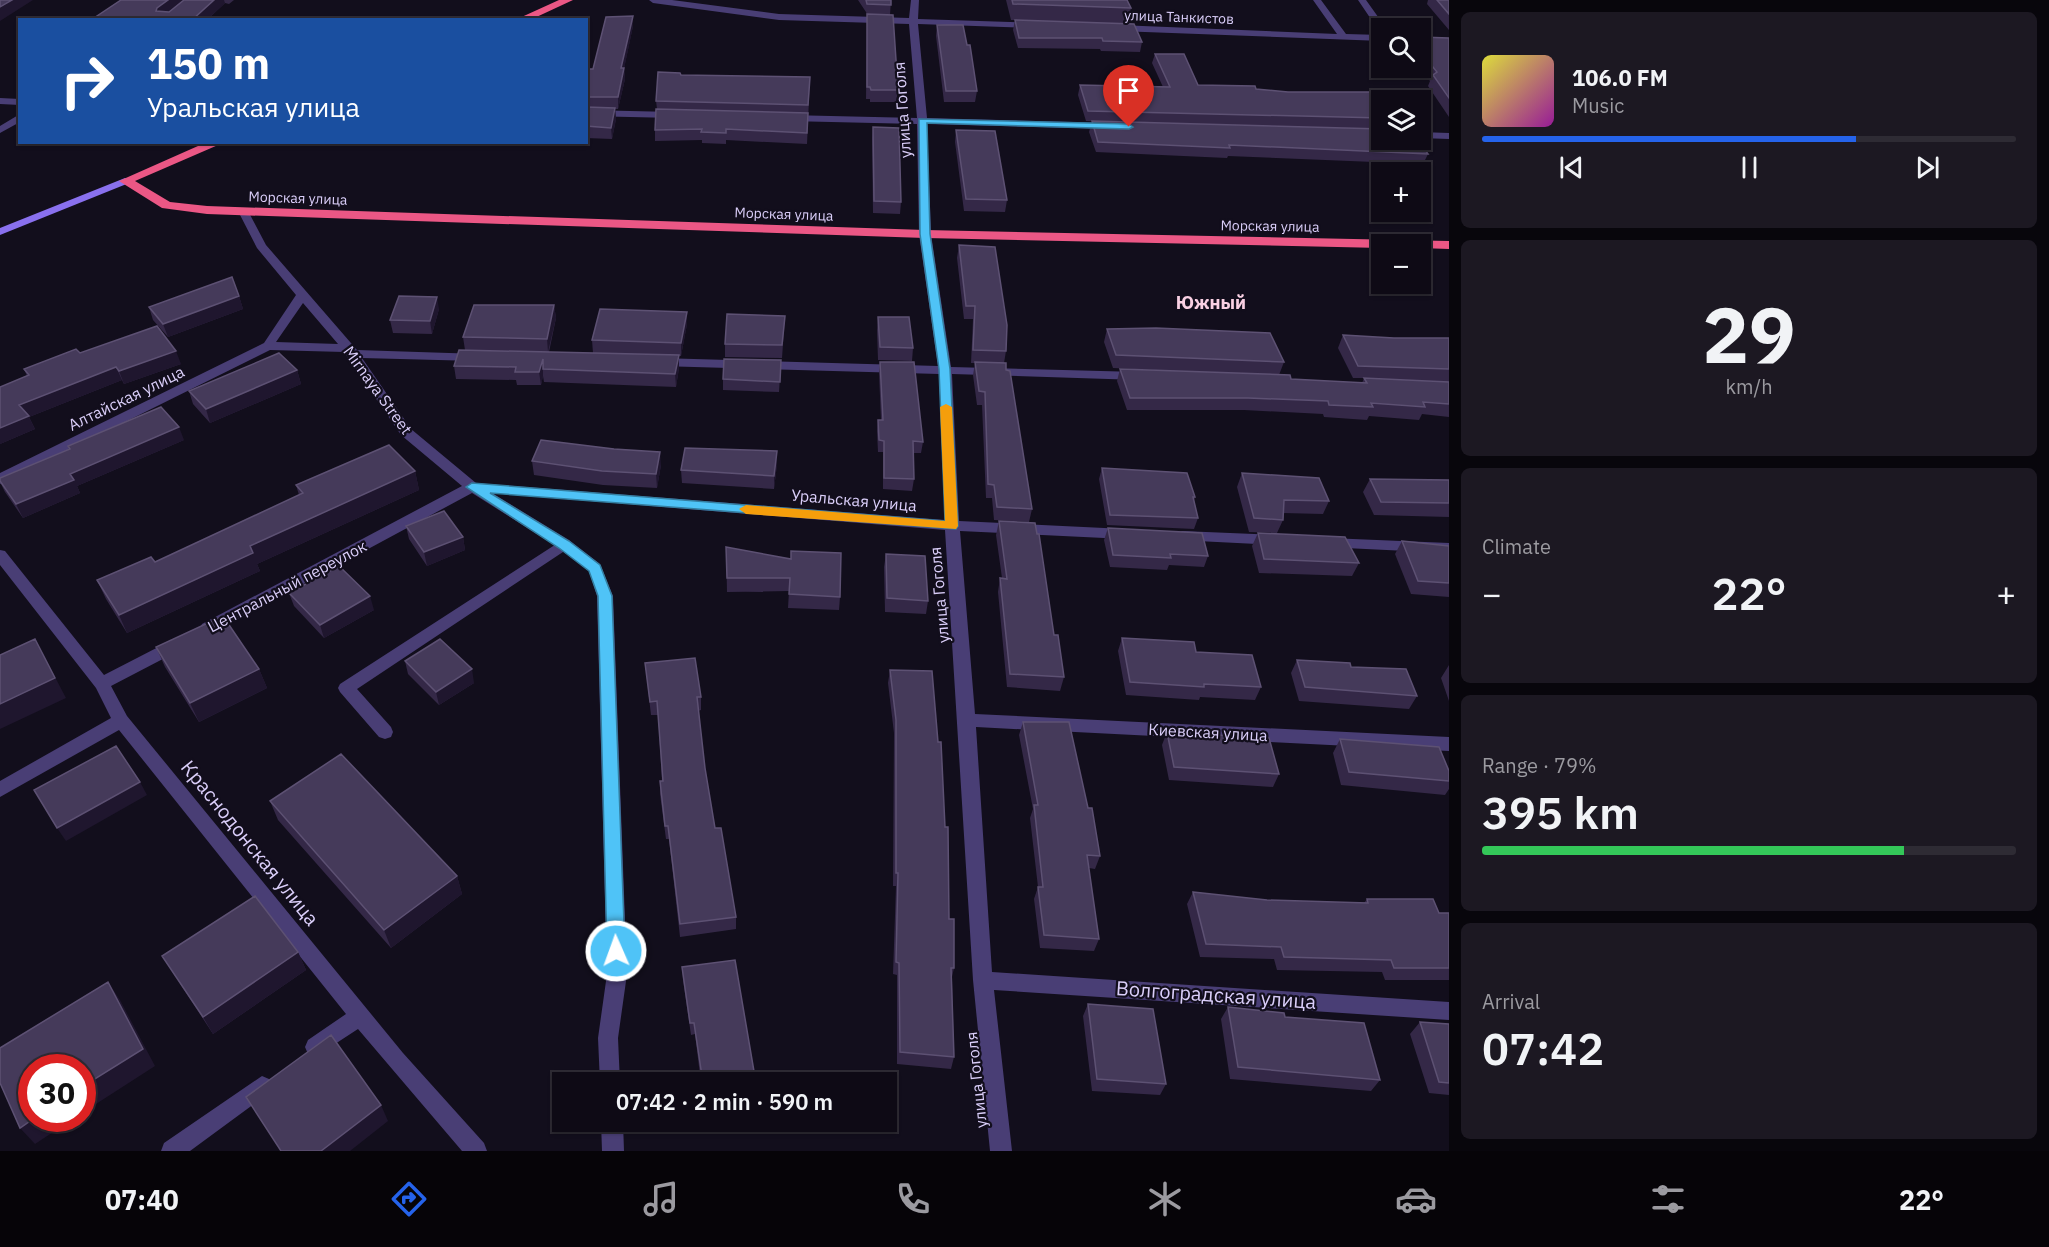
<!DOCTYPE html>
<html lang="en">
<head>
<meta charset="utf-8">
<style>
  body { margin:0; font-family:"IBM Plex Sans",sans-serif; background:#1c1822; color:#f1f3f6; height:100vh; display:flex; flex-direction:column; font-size:22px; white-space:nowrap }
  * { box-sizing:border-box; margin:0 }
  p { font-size:20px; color:#9b9aa0 }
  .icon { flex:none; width:33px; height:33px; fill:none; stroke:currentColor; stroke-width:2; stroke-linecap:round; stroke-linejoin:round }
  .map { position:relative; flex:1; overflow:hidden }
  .sheet { display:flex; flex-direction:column; gap:12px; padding:12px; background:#08060c; width:600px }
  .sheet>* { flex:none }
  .guide { position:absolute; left:18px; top:18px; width:570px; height:126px; border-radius:0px; box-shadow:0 2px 4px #0004,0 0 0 2px #2e2b34; background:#1a4fa0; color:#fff; overflow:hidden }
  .tools { position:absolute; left:1371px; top:18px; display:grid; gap:12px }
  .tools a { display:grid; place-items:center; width:60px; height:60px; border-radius:0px; background:#0e0a15; box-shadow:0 2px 4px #0004,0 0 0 2px #2e2b34; font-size:30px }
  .speed { position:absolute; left:18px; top:1054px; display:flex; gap:12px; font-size:30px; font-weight:700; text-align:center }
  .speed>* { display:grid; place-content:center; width:78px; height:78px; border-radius:50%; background:#0e0a15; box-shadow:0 2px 4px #0004,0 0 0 2px #2e2b34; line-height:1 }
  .speed .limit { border:9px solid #d22; background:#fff; color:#111 }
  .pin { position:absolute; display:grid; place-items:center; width:51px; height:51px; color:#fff; margin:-62px -26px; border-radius:50% 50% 50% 0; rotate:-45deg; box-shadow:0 0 6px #0007 }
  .pin .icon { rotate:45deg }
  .me { position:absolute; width:66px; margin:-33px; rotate:358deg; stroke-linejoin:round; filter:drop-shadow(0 0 4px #0008) }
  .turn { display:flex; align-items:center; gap:21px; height:126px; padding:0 30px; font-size:27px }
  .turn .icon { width:78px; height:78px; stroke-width:2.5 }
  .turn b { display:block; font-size:42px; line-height:51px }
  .big { font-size:45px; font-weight:600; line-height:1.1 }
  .sheet .widget { flex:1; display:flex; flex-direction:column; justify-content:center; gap:9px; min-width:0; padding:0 21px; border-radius:9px; background:#1c1822 }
  .sheet .dial { align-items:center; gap:0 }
  .dial b { font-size:78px; line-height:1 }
  .song { display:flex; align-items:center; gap:18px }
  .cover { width:72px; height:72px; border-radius:9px; background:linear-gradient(135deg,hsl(60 70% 55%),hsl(300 70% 35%)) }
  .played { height:6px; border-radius:3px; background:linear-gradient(90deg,#2563eb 70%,#2e2b34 70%) }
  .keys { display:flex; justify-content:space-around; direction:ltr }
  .heat { display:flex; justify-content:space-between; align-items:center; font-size:33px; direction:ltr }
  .charge { height:9px; border-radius:4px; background:linear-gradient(90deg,#34c759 79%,#2e2b34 0) }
  .trip { position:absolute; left:552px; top:1072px; width:345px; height:60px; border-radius:0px; background:#0e0a15; box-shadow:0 2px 4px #0004,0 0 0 2px #2e2b34; font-weight:600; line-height:60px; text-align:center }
  .dock { display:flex; height:96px; justify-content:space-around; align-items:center; background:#060408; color:#9b9aa0 }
  .dock .icon { width:42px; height:42px }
  .dock .current { color:#2563eb }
  .dock b { font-size:27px; color:#f1f3f6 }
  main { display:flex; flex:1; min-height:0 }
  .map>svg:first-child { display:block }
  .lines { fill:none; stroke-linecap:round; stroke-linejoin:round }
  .lane { fill:#493e75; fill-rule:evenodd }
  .street { fill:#493e75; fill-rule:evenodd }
  .secondary { fill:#8970ee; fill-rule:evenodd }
  .highway { fill:#eb5785; fill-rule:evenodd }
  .wall { fill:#342847 }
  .shaded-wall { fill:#1f162e }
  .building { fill:#453a5a; stroke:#5d5173; stroke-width:1.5 }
  .route { fill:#4fc3f7; stroke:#337fa1; stroke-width:1.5 }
  .slow { fill:#f59e0b }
  .labels { text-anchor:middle; stroke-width:4.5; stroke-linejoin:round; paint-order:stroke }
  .far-street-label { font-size:14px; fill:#dacef9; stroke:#120e1c }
  .street-label { font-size:16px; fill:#dacef9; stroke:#120e1c }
  .far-district-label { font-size:18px; font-weight:bold; fill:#f9d0e3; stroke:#120e1c }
  .near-street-label { font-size:20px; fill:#dacef9; stroke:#120e1c }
</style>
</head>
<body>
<main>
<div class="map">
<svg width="1449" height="1151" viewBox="0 0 1449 1151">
  <rect width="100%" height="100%" fill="#120e1c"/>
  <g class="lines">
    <path class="lane" d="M1358,0h8l20,28 -7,3z
      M20,114v8l-20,11v-7z
      M564,539l5,1 2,4 -2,4 -212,141 34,38 2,5 -2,5 -6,2 -6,-2 -39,-45 -2,-4 2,-4z"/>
    <path class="street" d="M649,0h23l107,14 130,4 2,-18h8l-1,19 119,4v4l-3,1 -116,-4 9,94 185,5 5,3 -5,3 -185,-5 4,110 20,133 188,5 6,4 -6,4 -187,-6 7,147 166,8 7,5 -7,5 -165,-8 15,183 474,23v14l-473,-24 16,245 457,30v18l-455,-30 18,161h-22l-17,-171 -28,-450 -453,-37 77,47 31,24 13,32 14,378 -9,64 2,45h-20l-2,-45 9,-64 -10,-378 -8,-25 -30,-23 -87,-55 -258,139h-12l-2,-4 2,-4 260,-138 -61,-51 -57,-83 -74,-2 -270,134v-11l264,-130 32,-48 -39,-47 -19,-37 5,-3 5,3 18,34 91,105 123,4 2,3 -6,4 -114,-3 49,71 65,54 469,37 -6,-146 -280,-8 -6,-4 6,-4 279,8 -19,-132 -2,-110 -129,-3 -5,-3 5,-3 129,3 -8,-94 -130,-4 -126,-17zM303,303l35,41 -62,-2z
      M1313,0h8l25,34 36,1v6l-264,-10 -4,-3 4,-3 219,9z
      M0,98l20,1v6l-20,-1z
      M586,110l88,2 5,3 -5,3 -88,-2z
      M1420,132l29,1v6l-29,-1z
      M1182,531l93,4 7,5 -7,5 -98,-5 -2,-4z
      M1329,538l120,5v10l-125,-6 -2,-4 2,-4z
      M0,550l5,1 99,124 66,-34h12l2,4 -2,4 -71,37 16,30 276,337 81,90 3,8h-25l-104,-122 -43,28 -7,-3 -3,-7 3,-7 38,-26 -227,-284 -119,67v-16l111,-63 -15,-30 -96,-123z
      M262,1076l7,3 3,7 -3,7 -79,58h-29l3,-8z
      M601,1122h22l1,29h-22z"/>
    <path class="secondary" d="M125,178l4,1v4l-129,52v-7z"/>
    <path class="highway" d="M559,0h14l-43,20h-15z
      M207,142h18l-90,39 35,21 37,4 718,24 524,11v8l-29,-1v-4h-38v4l-457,-10 -718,-24 -45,-6 -43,-27z"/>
  </g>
  <path class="wall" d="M121,0h113l-5,4 -4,-1 -18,17h-116z
    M858,0h33l-1,15 8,75 -2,12h-26v-3h-4l1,-84 -1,-3z
    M1006,0h121l4,8 -4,16 15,18 -2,10 -39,-1 -1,-2 -82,-1 -5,-18 2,-10h-4z
    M1428,0h21v30l-22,-26z
    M633,16v10l-9,42 1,11 -7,30h-3l1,10 -4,20 -26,-1v-69h7z
    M937,25l40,66 -2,11h-31l-8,-66z
    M1420,37l29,1v79l-21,-31 2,-5 -10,-13z
    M1155,54l43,31 58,4 126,11v29l-296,-8 -8,-26 2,-10 83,2 -11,-24z
    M810,77l-3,67 -81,-4v4l-24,-1v-3l-47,1v-11l2,-21 -1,-8z
    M1092,121l336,33 -5,10 -195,-8 -1,2 -131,-6 -7,-20z
    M873,127l28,75 -1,12 -27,-1 -1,-74z
    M956,130l51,70 -2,12 -41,-1 -9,-69z
    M959,245l47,106 -2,12 28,146 -3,13 -35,-2 -2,-22h-6l-4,-93h-5l-4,-30 2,-12h-4l2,-44h-9l-7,-61z
    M239,296l4,13 -75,28 -15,-17 -4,-13z
    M554,305l2,13 -7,34 44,1 -1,-13 95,-16 -6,32h-2v12l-3,19 -132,-5 -1,-6 -2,9h-24l-1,-5 -60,-1 -2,-13 11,-16 -2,-13z
    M439,309l-7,25 -39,-1 -3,-13z
    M785,316l-3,42 -57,-1v-13z
    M878,317l35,31 -1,13 -34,-1 -1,-30z
    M1107,329l177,33 -5,13 12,4 71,4 2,-5h-11l-15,-30 5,-13 51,3h55v79l-27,-3 -3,6 -50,-4 -2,4 -43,-3 -1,-3 -79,-4h-117l-10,-29 3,-12 55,2 -62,-3 -9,-26z
    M80,353l101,11 -57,20 -2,-4 -93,37 6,12 -35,15 27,-68 -3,-7z
    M781,360l-2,32 -56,-2v-11z
    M880,362l43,80 -2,11h-8l1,26 -2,12 -29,-2v-37h-5l-1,-21 1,-11h3l-2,-47z
    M297,370l4,14 -91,39 -17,-19 -4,-13z
    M184,440l-107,46 3,7 -57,25 -18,-26 -5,-10 69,-33 -1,-3z
    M532,461l129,4 -4,23 -54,-3 -69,-10z
    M777,464l-3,25 -92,-6 -1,-13z
    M1102,468l93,29 -1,3 4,18 -4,11 -87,-4 -8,-46z
    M415,471l4,19 -162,74 3,7 -133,62 -21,-34 -9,-19 58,-18 144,-67 -3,-10z
    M1242,473l87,28 -6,13 -40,-1v7l-6,13 -28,-1 -12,-45z
    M1370,479l79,1v37l-75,-2 -11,-23z
    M999,521l55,114 10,42 -4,14 -53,-4 -9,-95 2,-14h2l-6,-43z
    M406,526l57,11 2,13 -38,16 -18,-27z
    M1108,528l100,28 -4,11 -35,-2 -2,5 -57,-3 -6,-27z
    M1258,533l101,30 -7,13 -93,-3 -7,-27z
    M1402,541l47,5v51l-38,-3 -16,-40z
    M726,547l114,50 -1,13 -51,-2 1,-17 -62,1z
    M886,554l42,47 -2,13 -41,-2 -1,-45z
    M289,593l85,17 -50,28 -30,-32z
    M1122,638l74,14 65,35 -6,13 -55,-3 -1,3 -73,-5 -8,-44z
    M156,647l103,22 8,19 -68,34 -34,-55z
    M1297,660l120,36 -8,13 -110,-8 -8,-28z
    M405,661l69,22 -35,22 -31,-31z
    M645,663l56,34v13l-3,1 7,57 10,60 21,89v12l-56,8 -11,-98h-3l-6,-45v-13h2l-4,-66h-7z
    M1449,665v36l-8,-23z
    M890,670l59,249 5,49 -2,9 2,80 -3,12 -54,-5v-89l-4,-1 3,-88h-3l1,-153 -6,-50z
    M1023,722l65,86 12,48 -5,13 -6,-1 10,71 -5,12 -54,-3 -6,-49 4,-12 -8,-69 3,-9 -14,-74z
    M1167,732l112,42 -6,13 -104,-7 -7,-35z
    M1340,739l109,32v18l-4,6 -104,-10 -8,-32z
    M270,801l187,75 5,18 -71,54 -113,-128z
    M1193,892l74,8 97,3 3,-4 72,14h10v67h-64l-3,-8 -105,-2 -3,-11 -74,-2 -13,-53z
    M298,952l8,18 -93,64 -51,-78z
    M682,967l74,116h-55l-6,-49 -4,1 -8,-55z
    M1088,1004l78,80 -6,11 -68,-4 -9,-75z
    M1228,1007l57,10 95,63 -9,11 -141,-12 -9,-60z
    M1420,1022l29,2v71l-20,-2 -19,-59z"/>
  <path class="shaded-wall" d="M12,0h21l-33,21v-14z
    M168,0h17l-25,18 -4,-7 1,-3z
    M214,0h10l1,3 -18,17h-15z
    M633,16v10l-11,53 -1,-11z
    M624,68l1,11 -7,30v-12z
    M615,108l1,11 -4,20 -1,-11z
    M239,296l4,13 -75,28 -5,-13z
    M437,297l2,12 -7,25 -2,-13z
    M554,305l2,13 -8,34 -1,-13z
    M687,312v12l-6,32v-13z
    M176,351l5,13 -57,20 -5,-13z
    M679,355v13l-3,19 -1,-13z
    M543,359v17l-2,9 -2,-13z
    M116,367l6,13 -93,37 6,12 -35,15v-16l19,-23z
    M297,370l4,14 -91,39 -4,-14z
    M179,427l5,13 -107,46 3,7 -57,25 -7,-14 54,-30z
    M777,451v13l-3,25v-13z
    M660,452l1,13 -4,23 -1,-14z
    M415,471l4,19 -162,74 3,7 -133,62 -8,-18 131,-69z
    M463,537l2,13 -38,16 -3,-14z
    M370,596l4,14 -50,28 -4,-13z
    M35,639l31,59 -66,31v-25z
    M259,669l8,19 -68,34 -9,-19z
    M472,669l2,14 -35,22 -3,-13z
    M140,782l7,13 -81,46 -9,-13z
    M457,876l5,18 -71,54 -7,-18z
    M298,952l8,18 -93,64 -10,-17z
    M108,982l12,18 35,66 -73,47v-26z
    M381,1105l7,16 -38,30h-29z
    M33,1119h40l-38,25 -15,-16z"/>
  <path class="building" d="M0,0h12l-12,7z
    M121,0h47l-11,8 -1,3 13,1 15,-12h30l-22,20h-101z
    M866,0h25v5l-24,-1z
    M1012,0h115l4,8 -118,-4z
    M1437,0h12v14z
    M867,14l26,1 5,75h-27l-1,-3h-3z
    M633,16l-12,52h3l-6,29h-32v-28h7l13,-52z
    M1015,20l119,4 8,18 -39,-1 -1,-3h-83z
    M937,25h26l4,20h3l7,46h-31z
    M1420,37l29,1v60l-16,-23 4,-3 -17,-21z
    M1155,54h29l14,31 57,1 1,3 32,3h99l5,8h-10v18l-294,-7 -8,-26 90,2z
    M658,72l22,1 1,2 129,2 -2,28 -152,-4z
    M586,107l29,1 -4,20 -25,-2z
    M656,109l152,4 -1,20 -81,-4v4l-25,-1 1,-3 -47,1z
    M1092,121l290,8v11h36l10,14 -199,-9 1,3 -132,-6z
    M873,127l26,1 2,74 -27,-1z
    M956,130l39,1 12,69 -41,-1z
    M959,245l36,2 12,78 -1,26 -33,-1 2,-44h-9z
    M232,277l7,19 -76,28 -14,-17z
    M399,296l38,1 -7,24 -40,-1z
    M474,305h80l-7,34 -84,-2z
    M600,309l87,3 -6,31 -89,-3z
    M727,314l58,2 -3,29 -57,-1z
    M878,317h31l4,31 -33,-1z
    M157,326l19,25 -57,20 -3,-4 -97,38 10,11 -29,12v-41l29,-12 -5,-6 52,-20 4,4z
    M1156,328l114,5 14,29 -168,-7 -9,-26z
    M1343,335l51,3h55v31l-91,-3z
    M459,350l220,5 -4,19 -132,-5v-10l-4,13h-24l1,-5 -62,-1z
    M279,353l18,17 -91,39 -17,-18z
    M724,359l57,1 -1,22 -57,-3z
    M880,362h34l9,80 -10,-1 1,38 -30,-1v-37l-5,-1 -1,-20h5z
    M975,362l31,1v7l4,1 22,138 -35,-2 -3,-22 -6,-1 -3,-92 -6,-1z
    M1120,369l170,6 1,4 76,4 -3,-5 85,4v22l-26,-2 2,5 -54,-4 2,4 -44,-2 -1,-4 -80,-3h-118z
    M161,407l18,20 -109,47 4,6 -58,24 -16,-23v-3l70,-29 -2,-3z
    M541,440l73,9 46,3 -4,22 -54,-3 -70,-10z
    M389,445l26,26 -165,75 3,7 -134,62 -22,-35 54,-23 4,5 148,-69 -7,-8z
    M685,448l92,3 -3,25 -93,-6z
    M1102,468l85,5 8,24h-2l5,21 -88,-3z
    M1242,473l77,5 10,23 -45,-1 -1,20 -29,-2z
    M1370,479l79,1v23l-68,-1z
    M444,511l19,26 -39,15 -18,-26z
    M999,521l36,2 2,11h2l15,101h4l6,42 -54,-3 -10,-96 7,1z
    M1108,528l94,5 6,23 -38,-2 1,4 -58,-3z
    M1258,533l87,4 14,26 -95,-4z
    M1402,541l47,5v37l-31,-2z
    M726,547l65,12v-8l50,2 -1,44 -51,-3 1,-16h-63z
    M886,554l39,2 3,45 -41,-3z
    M339,566l31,30 -50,29 -31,-32z
    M223,616l36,53 -69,34 -34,-56z
    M1122,638l72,4 2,10 56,3 9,32 -57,-3v3l-74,-5z
    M35,639l20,39 -55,26v-49z
    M440,639l32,30 -36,23 -31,-31z
    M695,658l6,39h-4l8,71 10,60h6l15,89 -56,7 -12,-98h-3l-5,-45h3l-6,-80 -7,1 -5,-39z
    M1297,660l53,3 1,4 55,2 11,27 -112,-9z
    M890,670l42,1 6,71h3l4,85h3l1,92h5v49h-3l3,89 -54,-5 -1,-89 -3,-1 2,-89h-2v-153z
    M1023,722h46l19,86h4l8,48 -13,-1 12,84 -55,-4 -6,-48h5l-9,-82h4z
    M1167,732l102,6 10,36 -105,-7z
    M1340,739l99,8 10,24v10l-100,-9z
    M116,746l24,36 -83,46 -23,-38z
    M341,754l116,122 -73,54 -114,-129z
    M1193,892l74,8 101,3 -1,-4h66l6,14h10v55h-55l-3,-8 -107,-3 -3,-10 -75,-3z
    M255,896l43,56 -95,65 -41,-61z
    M735,960l21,123h-53l-9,-60h-4l-8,-56z
    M108,982l35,67 -61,38v-19h-50v51h1l-13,9 -20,-45v-35z
    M1088,1004l65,5 13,75 -69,-5z
    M1228,1007l56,6 1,4 79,6 16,57 -142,-13z
    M1420,1022l29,2v59l-10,-1z
    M331,1035l50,70 -60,46h-40l-35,-54z"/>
  <path class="route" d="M919,119l210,5 4,3 -4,2 -202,-6 3,111 20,135 8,157 -2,3 -466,-36 79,48 31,24 12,31 13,355 -3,5 -6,3 -6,-3 -3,-5 -9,-355 -9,-25 -30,-23 -93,-61 6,-4 473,38 -6,-152 -19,-135z"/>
  <path class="slow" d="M946,404l6,3 6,119 -2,3 -210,-15 -7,-5 7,-4 199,16 -5,-114z"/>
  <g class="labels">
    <g class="far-street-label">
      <text transform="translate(1179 17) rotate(2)" y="5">улица Танкистов</text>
      <text transform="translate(298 198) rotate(2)" y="5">Морская улица</text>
      <text transform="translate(784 214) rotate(2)" y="5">Морская улица</text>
      <text transform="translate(1270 226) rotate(1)" y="5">Морская улица</text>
    </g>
    <g class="street-label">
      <text transform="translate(902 110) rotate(-94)" y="6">улица Гоголя</text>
      <text transform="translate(378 390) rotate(54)" y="6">Mirnaya Street</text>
      <text transform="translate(126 398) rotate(-26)" y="6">Алтайская улица</text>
      <text transform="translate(854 500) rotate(5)" y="6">Уральская улица</text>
      <text transform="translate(287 586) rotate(-28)" y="6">Центральный переулок</text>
      <text transform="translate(939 595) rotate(-95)" y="6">улица Гоголя</text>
      <text transform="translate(1208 732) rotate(3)" y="6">Киевская улица</text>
      <text transform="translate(976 1080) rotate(-96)" y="6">улица Гоголя</text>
    </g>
    <g class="far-district-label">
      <text x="1211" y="309">Южный</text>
    </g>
    <g class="near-street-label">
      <text transform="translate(250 843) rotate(51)" y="7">Краснодонская улица</text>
      <text transform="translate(1216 995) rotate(4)" y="7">Волгоградская улица</text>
    </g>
  </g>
</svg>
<div class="tools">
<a><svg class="icon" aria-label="search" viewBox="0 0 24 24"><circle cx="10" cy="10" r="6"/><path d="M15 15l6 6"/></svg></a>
<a><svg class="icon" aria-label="layers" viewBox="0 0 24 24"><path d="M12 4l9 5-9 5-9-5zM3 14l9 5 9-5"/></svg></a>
<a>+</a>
<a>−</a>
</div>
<div class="speed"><div class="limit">30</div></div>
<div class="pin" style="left:1129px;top:127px;background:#d93025"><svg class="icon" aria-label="arrive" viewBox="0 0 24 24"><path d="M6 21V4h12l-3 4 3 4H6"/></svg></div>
<svg class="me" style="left:616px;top:951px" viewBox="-20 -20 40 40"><circle r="17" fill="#4fc3f7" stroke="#fff" stroke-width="3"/><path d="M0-11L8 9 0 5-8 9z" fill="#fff"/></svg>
<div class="trip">07:42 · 2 min · 590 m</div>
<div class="guide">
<div class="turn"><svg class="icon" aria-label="right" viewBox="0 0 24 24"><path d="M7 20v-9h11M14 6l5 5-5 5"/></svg><div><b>150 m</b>Уральская улица</div></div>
</div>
</div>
<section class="sheet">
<div class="widget">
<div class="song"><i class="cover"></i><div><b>106.0 FM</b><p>Music</p></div></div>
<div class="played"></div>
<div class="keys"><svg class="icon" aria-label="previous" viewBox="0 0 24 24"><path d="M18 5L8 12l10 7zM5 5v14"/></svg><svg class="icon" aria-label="pause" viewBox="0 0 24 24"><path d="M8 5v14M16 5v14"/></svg><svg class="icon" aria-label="next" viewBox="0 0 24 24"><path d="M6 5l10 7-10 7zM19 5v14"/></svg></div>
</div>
<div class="widget dial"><b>29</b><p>km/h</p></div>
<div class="widget"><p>Climate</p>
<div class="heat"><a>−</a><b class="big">22°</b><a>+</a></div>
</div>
<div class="widget"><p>Range · 79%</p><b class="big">395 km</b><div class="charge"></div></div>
<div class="widget"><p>Arrival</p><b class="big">07:42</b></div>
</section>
</main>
<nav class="dock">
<b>07:40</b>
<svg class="icon current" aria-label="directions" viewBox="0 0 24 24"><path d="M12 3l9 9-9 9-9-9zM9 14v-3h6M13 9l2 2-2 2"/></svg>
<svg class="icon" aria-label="music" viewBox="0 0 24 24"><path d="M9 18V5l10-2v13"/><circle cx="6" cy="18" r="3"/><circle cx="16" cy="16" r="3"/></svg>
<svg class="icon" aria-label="phone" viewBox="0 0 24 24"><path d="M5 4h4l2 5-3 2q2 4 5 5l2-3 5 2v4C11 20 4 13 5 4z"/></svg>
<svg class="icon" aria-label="climate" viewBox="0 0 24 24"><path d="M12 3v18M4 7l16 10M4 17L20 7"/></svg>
<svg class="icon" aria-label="car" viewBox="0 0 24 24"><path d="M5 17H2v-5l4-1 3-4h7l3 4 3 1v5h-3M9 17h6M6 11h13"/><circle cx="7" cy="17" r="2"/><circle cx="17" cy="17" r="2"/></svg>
<svg class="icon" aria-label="filters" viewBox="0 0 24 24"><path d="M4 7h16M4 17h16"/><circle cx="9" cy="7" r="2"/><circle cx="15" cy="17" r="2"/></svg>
<b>22°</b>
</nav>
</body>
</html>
